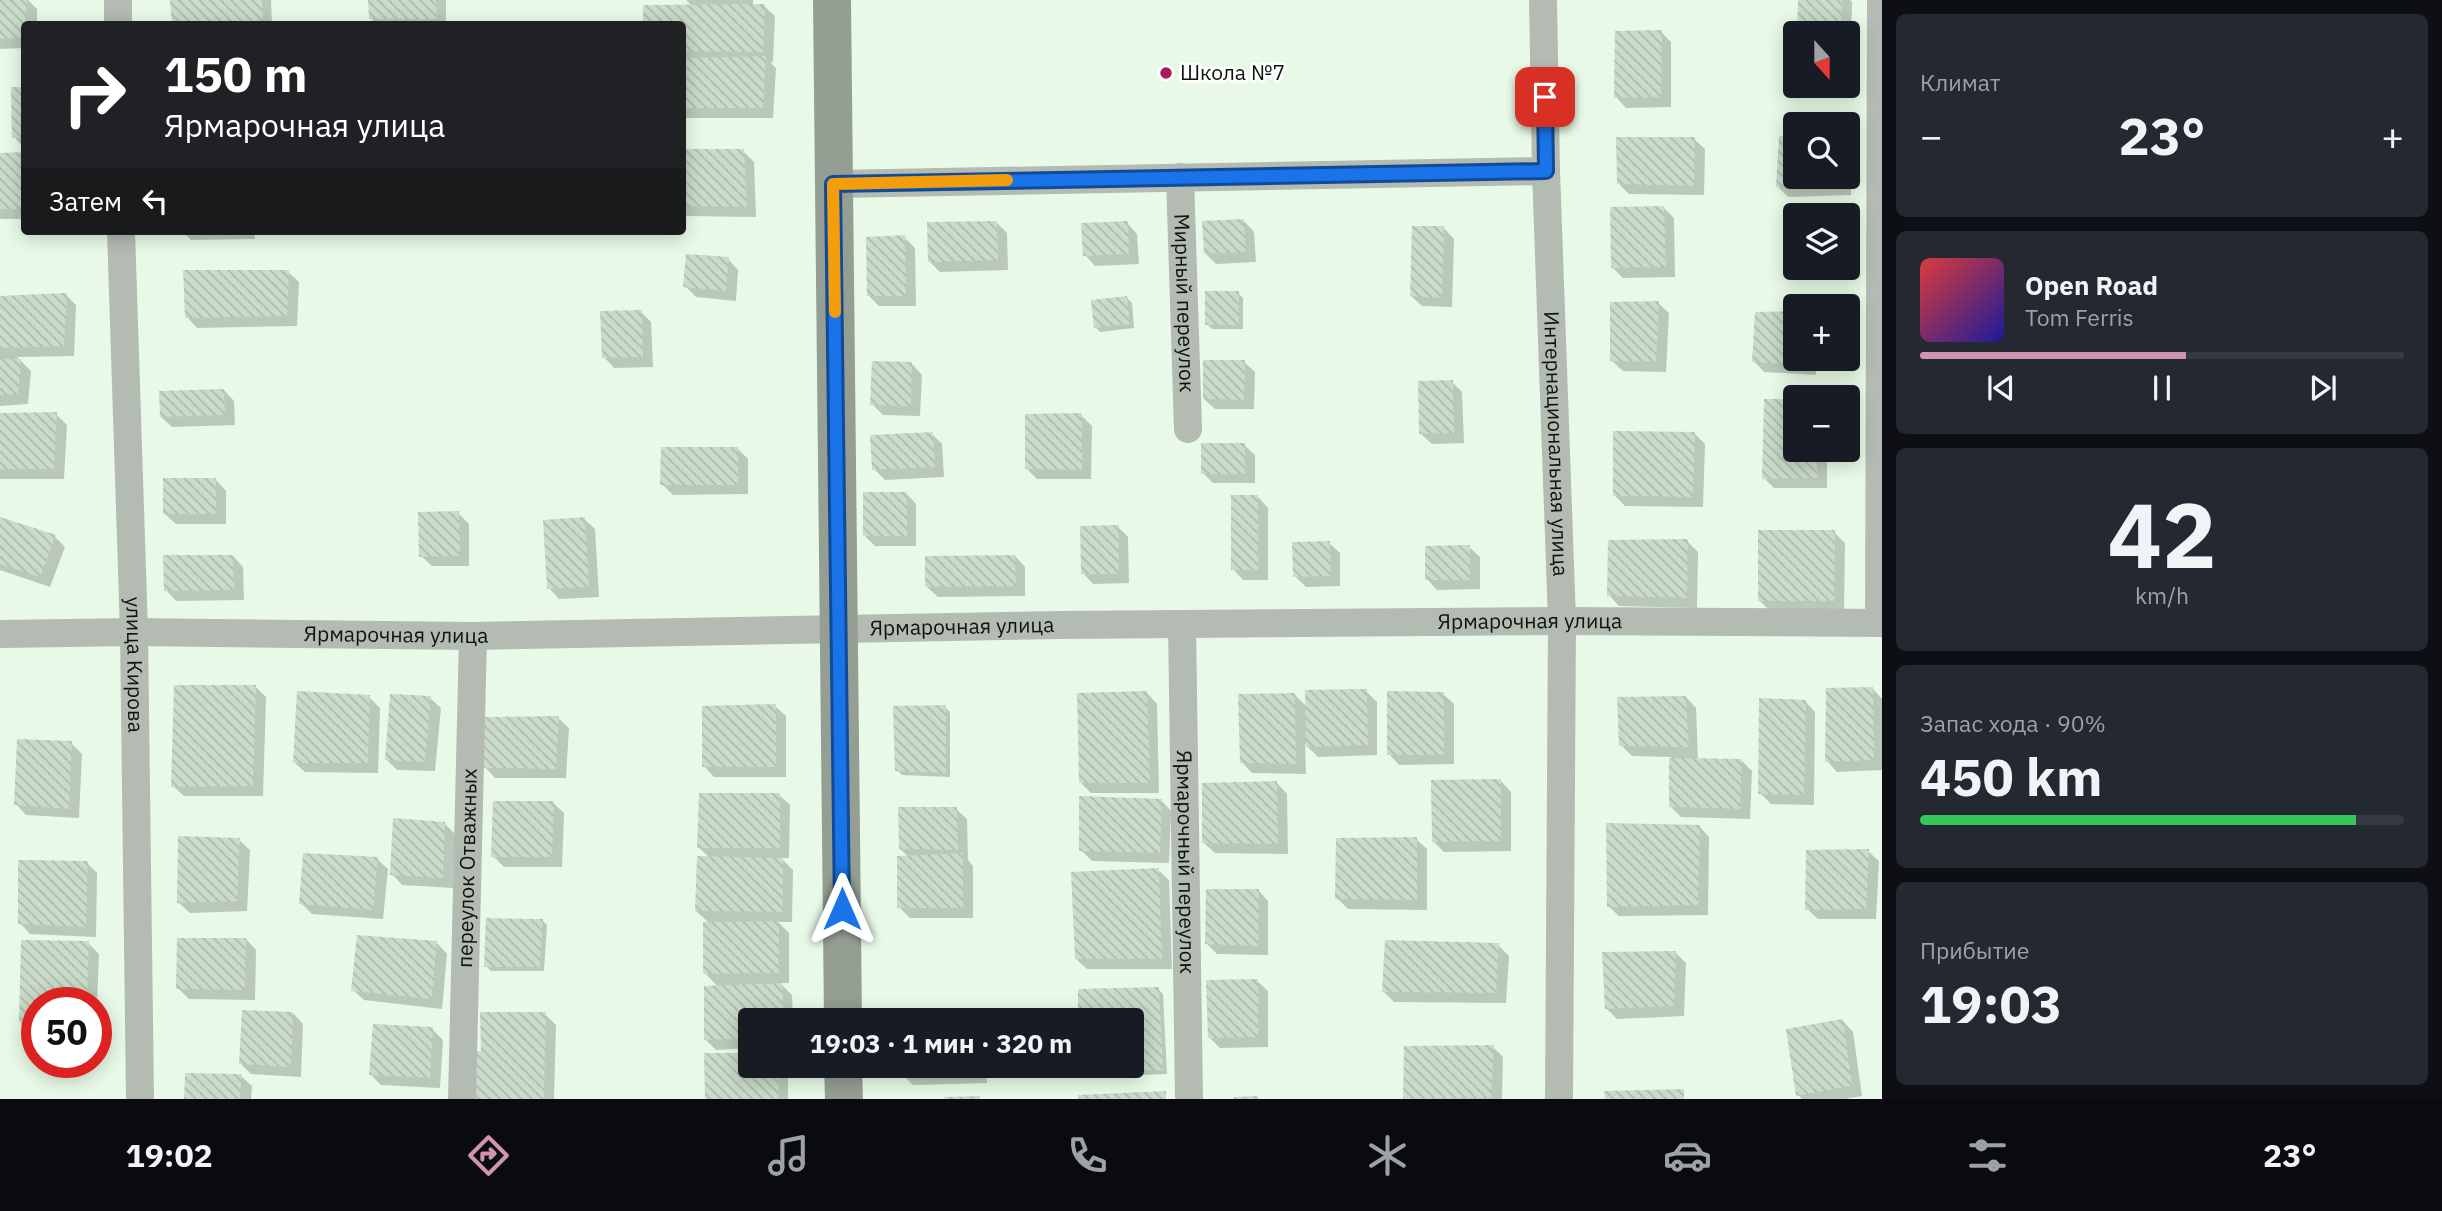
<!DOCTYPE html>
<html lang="ru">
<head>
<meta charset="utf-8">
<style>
  body { margin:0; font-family:"IBM Plex Sans",sans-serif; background:#242831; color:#f1f3f6; height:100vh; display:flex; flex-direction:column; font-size:26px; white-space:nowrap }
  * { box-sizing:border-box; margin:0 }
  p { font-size:23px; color:#9ea1a6 }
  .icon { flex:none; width:38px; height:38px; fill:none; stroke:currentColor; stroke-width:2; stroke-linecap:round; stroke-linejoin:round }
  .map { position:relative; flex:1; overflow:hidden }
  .drawer { display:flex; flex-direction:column; gap:14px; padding:14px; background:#0d0f14; width:560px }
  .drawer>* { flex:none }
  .guide { position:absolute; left:21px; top:21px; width:665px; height:214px; border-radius:7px; box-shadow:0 4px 18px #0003; background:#202124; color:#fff; overflow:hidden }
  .needle { width:46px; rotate:159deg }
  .fabs { position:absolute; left:1783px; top:21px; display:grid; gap:14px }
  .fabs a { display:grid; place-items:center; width:77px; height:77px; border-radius:7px; background:#171b24; box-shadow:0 4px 18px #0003; font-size:35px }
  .speed { position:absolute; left:21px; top:987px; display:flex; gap:14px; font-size:35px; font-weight:700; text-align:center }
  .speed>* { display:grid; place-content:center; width:91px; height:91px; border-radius:50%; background:#171b24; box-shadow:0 4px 18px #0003; line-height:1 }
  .speed .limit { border:10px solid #d22; background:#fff; color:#111 }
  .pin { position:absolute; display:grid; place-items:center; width:60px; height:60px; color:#fff; margin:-30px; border-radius:14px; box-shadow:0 4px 10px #0006 }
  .me { position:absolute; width:77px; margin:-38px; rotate:0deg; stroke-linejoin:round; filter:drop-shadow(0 0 5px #0008) }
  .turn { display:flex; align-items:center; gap:24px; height:147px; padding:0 28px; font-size:32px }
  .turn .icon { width:91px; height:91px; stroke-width:2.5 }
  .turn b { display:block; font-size:49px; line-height:60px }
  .then { display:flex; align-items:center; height:66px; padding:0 28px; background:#0003; gap:14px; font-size:26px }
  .big { font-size:52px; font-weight:700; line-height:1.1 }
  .drawer .widget { flex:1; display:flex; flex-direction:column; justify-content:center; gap:10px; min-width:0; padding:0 24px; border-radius:10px; background:#242831 }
  .drawer .dial { align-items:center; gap:0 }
  .dial b { font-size:91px; line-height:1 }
  .song { display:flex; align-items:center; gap:21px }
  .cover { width:84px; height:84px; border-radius:10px; background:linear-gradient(135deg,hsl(0 70% 55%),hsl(240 70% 35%)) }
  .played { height:7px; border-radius:4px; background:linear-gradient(90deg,#d193b1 55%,#363941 55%) }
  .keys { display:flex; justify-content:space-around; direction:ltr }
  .heat { display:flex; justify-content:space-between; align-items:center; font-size:38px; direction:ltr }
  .charge { height:10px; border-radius:5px; background:linear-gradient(90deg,#34c759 90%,#363941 0) }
  .trip { position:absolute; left:738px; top:1008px; width:406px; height:70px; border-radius:7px; background:#171b24; box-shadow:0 4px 18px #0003; font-weight:700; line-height:70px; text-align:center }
  .tab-bar { display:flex; height:112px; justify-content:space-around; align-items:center; background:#090b0e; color:#9ea1a6 }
  .tab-bar .icon { width:49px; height:49px }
  .tab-bar .active { color:#d193b1 }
  .tab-bar b { font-size:32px; color:#f1f3f6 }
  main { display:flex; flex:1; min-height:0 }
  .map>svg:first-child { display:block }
  .shadow { fill:#0003 }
  .building { fill:url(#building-back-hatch) }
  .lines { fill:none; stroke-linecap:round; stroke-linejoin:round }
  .minor { stroke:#b3bbb3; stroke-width:28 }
  .secondary { stroke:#949e93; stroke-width:38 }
  .route-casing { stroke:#114b97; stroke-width:18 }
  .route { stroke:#1a73e8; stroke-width:12 }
  .slow { stroke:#f59e0b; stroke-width:12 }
  .poi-dot { fill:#aa1d5c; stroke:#fff; stroke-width:2.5 }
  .labels { text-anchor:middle; stroke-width:5; stroke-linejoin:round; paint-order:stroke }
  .poi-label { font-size:21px; fill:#0e140e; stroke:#fff; text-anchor:start }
  .street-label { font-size:21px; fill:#0e140e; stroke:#fff }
</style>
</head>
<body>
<main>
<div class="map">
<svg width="1882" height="1099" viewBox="0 0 1882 1099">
  <defs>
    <pattern id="building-back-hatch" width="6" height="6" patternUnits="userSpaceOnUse" patternTransform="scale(1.75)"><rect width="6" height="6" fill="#cadbc9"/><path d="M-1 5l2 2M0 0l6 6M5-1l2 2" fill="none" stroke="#acbbab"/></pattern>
  </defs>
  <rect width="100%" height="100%" fill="#e8fae7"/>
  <path class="shadow" d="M0,0h28l9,9v15h-13v24l-24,1z
    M172,0h99l1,24h-99z
    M370,0h76v24h-70l-6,-6z
    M686,0h67v6h11l11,10 -2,46h-3l6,6 -3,50h-87l-4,-3v-91h-37v-18h47z
    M1799,0h51l2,2 -2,73h-2v-42h-49z
    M1661,32l10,10v65l-45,1 -10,-11z
    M13,89h11v59l-10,-11z
    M1694,139l11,10 -1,46 -75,-1 -10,-10z
    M1848,144l4,4 -1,47 -63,2 -11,-11 19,-9h52z
    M682,151h61l11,11 2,55 -70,-1 -4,-3z
    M24,154v65h-24v-64z
    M1664,208l10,10 1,59 -52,1 -11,-11z
    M1790,209h52l6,6h-52v53h52v-53l4,5 -1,57 -52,1 -10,-11z
    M1244,221l10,11 2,30 -40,2 -10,-10z
    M997,223l10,10 1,37 -68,2 -11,-11z
    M1127,223l10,11 2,30 -44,2 -10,-11z
    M1444,228l10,11 -2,68 -30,-1 -11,-10z
    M182,231h72l1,8 -64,1z
    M357,231h76v3l-74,-1z
    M904,237l11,11 1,58h-37l-10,-10z
    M728,259l10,11 -2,31 -40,-4 -11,-11z
    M288,272l11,10 -2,44 -100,2 -10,-11z
    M1238,293l5,5v31h-31l-5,-5z
    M66,295l10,10 -2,51 -57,1 14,14 -3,33 -28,2v-109z
    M1127,298l5,5 2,25 -34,4 -5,-5z
    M1658,303l11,10 -3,59 -43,-1 -11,-10z
    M641,312l10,10 2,45 -39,1 -10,-11z
    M1816,359v16l-52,-3 -10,-11z
    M1244,362l11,10 -1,37h-39l-11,-10z
    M912,364l10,11 -2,41 -37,-1 -11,-11z
    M1452,382l10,10 2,51 -32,1 -11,-10z
    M224,390l10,11 1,24 -63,2 -11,-10z
    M56,414l11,11 -3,54h-64v-64z
    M1081,415l11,11 -1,53h-54l-10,-10z
    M932,434l10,10 2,33 -59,3 -11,-11z
    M1695,434l10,10 -2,63 -78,-1 -10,-10z
    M1244,445l11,10v28h-42l-10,-10z
    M738,449l10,10v35l-75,1 -11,-11z
    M1796,450h31v38h-53l-10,-10z
    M216,480l10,11v33h-50l-11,-10z
    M906,493l10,11v42h-41l-10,-10z
    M1258,497l10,11v72h-25l-10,-11z
    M458,513l11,11v42h-37l-11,-10z
    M0,519l55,18 10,10 -15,40 -50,-17z
    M584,519l11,10 4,68 -40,2 -10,-11z
    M1118,527l10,10 1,46 -36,1 -10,-11z
    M1834,532l11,11 -1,68h-74l-11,-11z
    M1687,541l11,11 -1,56 -78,-2 -10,-11z
    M1329,543l11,10v33l-34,1 -11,-11z
    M1469,547l11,10v32l-43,1 -10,-11z
    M233,556l10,11 1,33 -68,1 -10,-11z
    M1015,556l10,11v29l-87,1 -11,-10z
    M256,687l10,10 -3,99h-79l-11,-10z
    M1873,689l9,10v71l-45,2 -10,-11z
    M1366,691l11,11v53l-59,2 -13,-13 1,30 -54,-1 -10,-11 52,-68 13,13z
    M1147,693l10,11 2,89h-68l-11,-11z
    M1443,694l11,10v60l-55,1 -10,-11z
    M369,697l11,11 -2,65 -73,-1 -11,-10z
    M1686,697l10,11 2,52 44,1 10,10 -2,48 -69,-2 -11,-11 1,-49 -39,-1 -11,-11z
    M430,698l11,10 -6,63 -38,-1 -11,-11z
    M1805,701l10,11 -1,93 -43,-1 -11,-11z
    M775,706l11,10v61h-72l-10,-11z
    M945,707l5,5v65l-48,-2 -5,-5z
    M558,718l11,10 -3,50h-71l-10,-11z
    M71,743l11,11 -3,64 -53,-3 -10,-11z
    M1501,781l10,11v59l-67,1 -11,-11z
    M1277,783l10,11 1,60 -73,-1 -11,-10z
    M779,795l11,10 -1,53h-8l12,12 -1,52h-14l11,11v50h-9l12,12 1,25h-42v28l-35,2 -11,-11 13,-52 -13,-14 4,-50 -13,-12 14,-53 -11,-10z
    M1161,800l10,11 -2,52 -77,-2 -11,-11z
    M553,803l11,10 -2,54h-58l-11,-11z
    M956,809l11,10 1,41 5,6v52h-63l-11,-11 10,-50 -9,-8z
    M444,823l11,11 -2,54 -51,-3 -10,-11z
    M1699,826l10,11 -1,78 -89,1 -11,-10z
    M1416,839l11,10v61l-79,-1 -11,-11z
    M239,840l11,10 -3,61 -57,2 -11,-10z
    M1868,851l11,10 -3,58h-58l-11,-10z
    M377,859l11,10 -5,50 -71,-5 -11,-11z
    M87,863l10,10 -1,64 -66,-3 -10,-11z
    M1158,870l11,10 3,89h-85l-11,-10z
    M1258,890l10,11v54l-51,-1 -11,-11z
    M542,920l5,5 -3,46h-53l-5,-5z
    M246,939l10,11 -1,50 -66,-1 -11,-11z
    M88,943l11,11 -3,75v-26h-59v29h-6l-11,-10z
    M437,943l10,11 -5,55 -78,-9 -11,-10z
    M1498,945l11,11 -3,47 -112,-1 -10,-10z
    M1675,952l11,11 -2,53 -67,3 -11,-11z
    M1257,981l11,10v56l-48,1 -11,-11z
    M1158,989l5,5 4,80 -81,3 -5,-5v-6h51v-46h-52v-30z
    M900,1010l76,1 9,9h-85z
    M293,1013l10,11 -2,53 -50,-3 -10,-10z
    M545,1014l11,11 -2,74h-77l6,-46z
    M1843,1021l10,11 9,64 -17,3h-43l-4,-4z
    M432,1029l11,11 -3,48 -59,-3 -10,-10z
    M1493,1047l10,10 -1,42h-97z
    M751,1066h37v33h-81z
    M902,1066h85v17l-74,2 -11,-11z
    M241,1076l11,10 -1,13h-65z"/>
  <path class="building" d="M0,0h27l-3,37 -24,2z
    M170,0h92l1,24h-91z
    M368,0h68l1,19h-68z
    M1798,0h44l-1,33h-44z
    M765,4l-2,48 -81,-1v-27h-39v-19z
    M1662,30l-1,67 -47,1 1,-67z
    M766,56l-3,52h-81v-50z
    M11,87h13v51h-12z
    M1779,136h17v41h45v8l-65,2z
    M1616,137h79l-1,49 -77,-2z
    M682,149h62l3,58 -65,-1z
    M24,152v57h-24v-56z
    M1664,206l2,61 -55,1 -1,-61z
    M1788,208h55v7h-47v53h-9z
    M1244,219l2,33 -42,2 -2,-33z
    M997,221l1,39 -70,2 -1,-40z
    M1128,221l1,33 -46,2 -2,-33z
    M1412,226h32l-2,72 -32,-2z
    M905,235l1,61h-39l-1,-59z
    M686,254l43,3 -3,34 -43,-4z
    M183,270h106l-2,46 -102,2z
    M1205,291h34v34h-34z
    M67,293l-3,53 -64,2v-52z
    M1127,296l3,28 -36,4 -3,-28z
    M1659,301l-3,61 -46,-1v-59z
    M642,310l1,47 -41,1 -2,-47z
    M1796,311v48h10v6l-54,-3 3,-50z
    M0,359h21l-3,35 -18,1z
    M1203,360h42l-1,40 -41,-1z
    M872,361l40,1 -1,44 -41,-1z
    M1453,380l1,53 -35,1 -1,-53z
    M224,389l1,26 -65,2 -1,-26z
    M1764,399h32v51h21v28l-55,1z
    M57,412l-3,57h-54v-56z
    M1082,413v57l-57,-1v-55z
    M1613,431l82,1 -2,65 -80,-1z
    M933,432l2,35 -63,3 -2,-35z
    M1201,443h44v31h-44z
    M661,447h77v38h-78z
    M163,478h53v36h-53z
    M863,492h44v44h-44z
    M1231,495h27v75h-27z
    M459,511l1,45 -41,1 -1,-45z
    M0,517l56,18 -16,42 -40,-13z
    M585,517l4,70 -42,2 -4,-69z
    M1119,525v49h-38l-1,-48z
    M1758,530h77l-1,71h-76z
    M1688,539l-1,59 -80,-2 1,-56z
    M1330,541l1,35 -38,1 -1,-35z
    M1470,545v35h-45v-34z
    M163,555h70l1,35 -70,1z
    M1015,555l1,31 -91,1v-31z
    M174,685h82l-3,101 -82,1z
    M1873,687l1,73 -49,2 1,-74z
    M1367,689l1,56 -62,2 -1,-57z
    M297,691l73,4 -2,68h-75z
    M1147,691l3,92h-71l-2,-90z
    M1387,691l57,1v63h-57z
    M1295,693l1,71 -56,-1 -2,-69z
    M390,694l41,2 -6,66 -40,-2z
    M1686,696l3,51 -70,-1 -2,-49z
    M1759,698l47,2 -2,95 -46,-1z
    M776,704v63h-74v-61z
    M946,705v68l-51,-2 -2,-65z
    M559,716l-3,53 -73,-1 2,-51z
    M17,739l55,2 -3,68 -55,-4z
    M1669,758l73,1 -2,50 -71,-2z
    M1501,779v62l-69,1 -1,-62z
    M1277,781l1,63 -76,-1v-60z
    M699,793h81v55h-83z
    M1079,796l83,3 -2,54 -81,-2z
    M493,801h61l-2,56h-61z
    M898,807h59l1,43 -59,-1z
    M393,818l52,4 -2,56 -53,-3z
    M1606,823l94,2 -2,80 -91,2z
    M178,836l62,2 -3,63 -60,2z
    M1417,837v63l-82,-1 1,-61z
    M1869,849l-3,60 -61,1 1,-60z
    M303,853l75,4 -5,53 -74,-6z
    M963,853v55h-66v-52z
    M697,856l86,2v54l-88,-1z
    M18,860l70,1 -2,66 -68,-3z
    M1159,868l3,91h-87l-4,-87z
    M1206,889h53l-1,57 -53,-2z
    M486,918l57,1 -3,48h-56z
    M779,921v52l-76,1v-52z
    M357,935l80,6 -5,58 -81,-8z
    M177,938h69l-1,52 -69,-1z
    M21,940l68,1 -2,62h-50v19h-18z
    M1385,940l114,3 -3,50 -114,-1z
    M1676,951l-2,55 -69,3 -3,-57z
    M1258,979v58l-50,1 -2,-58z
    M782,983l2,37h-33v18l-47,2v-54z
    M1159,987l4,83 -84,3v-7h53v-46h-54v-31z
    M898,1009l79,1v10h-78z
    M242,1010l51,2 -2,55 -52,-3z
    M480,1012h66l-2,87h-69l1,-48h5z
    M1843,1019l9,67 -56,10 -10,-67z
    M373,1024l60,3 -3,51 -61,-3z
    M1494,1045l-3,53 -88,1 1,-53z
    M704,1053h47v13h27v33h-73z
    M900,1066h77v7l-77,2z
    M185,1073l57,1 -2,25h-56z
    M1684,1089v10h-79l-1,-8z
    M1166,1091v8h-88v-4z
    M980,1096v3h-36v-2z
    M1258,1096v3h-24v-2z"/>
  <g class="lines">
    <g class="minor">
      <path d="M118,0v24"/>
      <path id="s1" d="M1543,0l3,171 16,450 -3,478"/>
      <path id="s2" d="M1180,177l8,252"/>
      <path d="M833,184l713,-13"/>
      <path id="s3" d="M121,231l13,401 6,467"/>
      <path d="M1879,623l2,-623"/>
      <path id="s4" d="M1182,624l7,475"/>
      <path id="s5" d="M0,634l134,-2 339,4 588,-11 501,-4 320,2"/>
      <path id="s6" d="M462,1099l11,-463"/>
    </g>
    <path class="secondary" d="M832,0l11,1020
      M843,1066l1,33"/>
  </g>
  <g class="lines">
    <g class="route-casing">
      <path id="route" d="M842,909l-9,-725 713,-13 -1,-74"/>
    </g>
    <use href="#route" class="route"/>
    <path class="slow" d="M835,312l-2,-128 174,-4"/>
  </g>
  <circle class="poi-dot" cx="1166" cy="73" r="7"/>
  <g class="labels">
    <g class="poi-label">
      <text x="1180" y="80">Школа №7</text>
    </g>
    <g class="street-label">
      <text dy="7" stroke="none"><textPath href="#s2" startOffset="126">Мирный переулок</textPath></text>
      <text dy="7" stroke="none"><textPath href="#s1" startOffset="444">Интернациональная улица</textPath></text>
      <text dy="7" stroke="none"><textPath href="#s5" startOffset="1530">Ярмарочная улица</textPath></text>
      <text dy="7" stroke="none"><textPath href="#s5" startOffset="962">Ярмарочная улица</textPath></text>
      <text dy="7" stroke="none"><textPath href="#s5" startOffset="396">Ярмарочная улица</textPath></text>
      <text dy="7" stroke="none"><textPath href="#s3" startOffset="434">улица Кирова</textPath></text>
      <text dy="7" stroke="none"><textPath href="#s4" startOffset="238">Ярмарочный переулок</textPath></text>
      <text dy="7" stroke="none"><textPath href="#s6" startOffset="231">переулок Отважных</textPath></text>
    </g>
  </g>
</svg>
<div class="fabs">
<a><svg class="needle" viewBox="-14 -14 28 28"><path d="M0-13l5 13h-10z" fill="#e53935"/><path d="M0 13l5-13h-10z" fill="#9ea1a6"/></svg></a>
<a><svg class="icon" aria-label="search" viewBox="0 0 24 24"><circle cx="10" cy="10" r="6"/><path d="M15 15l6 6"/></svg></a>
<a><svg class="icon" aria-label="layers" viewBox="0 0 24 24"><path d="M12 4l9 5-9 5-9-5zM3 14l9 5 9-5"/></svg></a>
<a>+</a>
<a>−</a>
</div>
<div class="speed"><div class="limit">50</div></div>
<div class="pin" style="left:1545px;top:97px;background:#d93025"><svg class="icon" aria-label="arrive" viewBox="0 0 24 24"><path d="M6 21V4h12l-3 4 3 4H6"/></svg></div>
<svg class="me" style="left:842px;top:909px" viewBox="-20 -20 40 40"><path d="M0-17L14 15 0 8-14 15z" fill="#1a73e8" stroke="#fff" stroke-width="4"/></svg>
<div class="trip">19:03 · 1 мин · 320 m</div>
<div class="guide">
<div class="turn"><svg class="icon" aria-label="right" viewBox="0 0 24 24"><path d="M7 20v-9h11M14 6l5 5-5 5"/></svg><div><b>150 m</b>Ярмарочная улица</div></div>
<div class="then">Затем<svg class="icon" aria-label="left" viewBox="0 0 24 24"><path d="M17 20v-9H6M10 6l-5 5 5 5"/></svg></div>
</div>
</div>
<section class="drawer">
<div class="widget"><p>Климат</p>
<div class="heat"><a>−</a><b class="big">23°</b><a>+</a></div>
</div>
<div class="widget">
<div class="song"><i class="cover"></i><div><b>Open Road</b><p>Tom Ferris</p></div></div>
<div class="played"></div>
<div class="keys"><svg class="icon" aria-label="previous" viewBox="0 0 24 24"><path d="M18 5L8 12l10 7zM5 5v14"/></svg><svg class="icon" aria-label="pause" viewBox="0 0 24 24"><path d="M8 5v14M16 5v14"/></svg><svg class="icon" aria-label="next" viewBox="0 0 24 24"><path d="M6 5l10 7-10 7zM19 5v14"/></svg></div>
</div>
<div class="widget dial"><b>42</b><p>km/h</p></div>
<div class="widget"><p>Запас хода · 90%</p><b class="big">450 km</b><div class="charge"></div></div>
<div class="widget"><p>Прибытие</p><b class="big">19:03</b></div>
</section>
</main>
<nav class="tab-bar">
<b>19:02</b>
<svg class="icon active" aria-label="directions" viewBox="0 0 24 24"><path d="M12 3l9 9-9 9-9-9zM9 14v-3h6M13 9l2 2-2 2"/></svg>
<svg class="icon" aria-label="music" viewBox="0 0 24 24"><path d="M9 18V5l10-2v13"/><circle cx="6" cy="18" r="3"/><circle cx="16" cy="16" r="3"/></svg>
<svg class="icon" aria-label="phone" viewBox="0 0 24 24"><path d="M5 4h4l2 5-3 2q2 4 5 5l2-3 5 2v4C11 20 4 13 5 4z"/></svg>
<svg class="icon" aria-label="climate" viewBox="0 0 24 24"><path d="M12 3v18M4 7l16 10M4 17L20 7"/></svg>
<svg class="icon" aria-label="car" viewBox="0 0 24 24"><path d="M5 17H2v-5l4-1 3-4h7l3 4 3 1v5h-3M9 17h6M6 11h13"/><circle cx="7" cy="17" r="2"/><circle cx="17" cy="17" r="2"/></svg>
<svg class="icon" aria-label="filters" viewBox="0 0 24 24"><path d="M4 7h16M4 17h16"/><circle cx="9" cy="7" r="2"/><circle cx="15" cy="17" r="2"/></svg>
<b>23°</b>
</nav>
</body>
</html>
